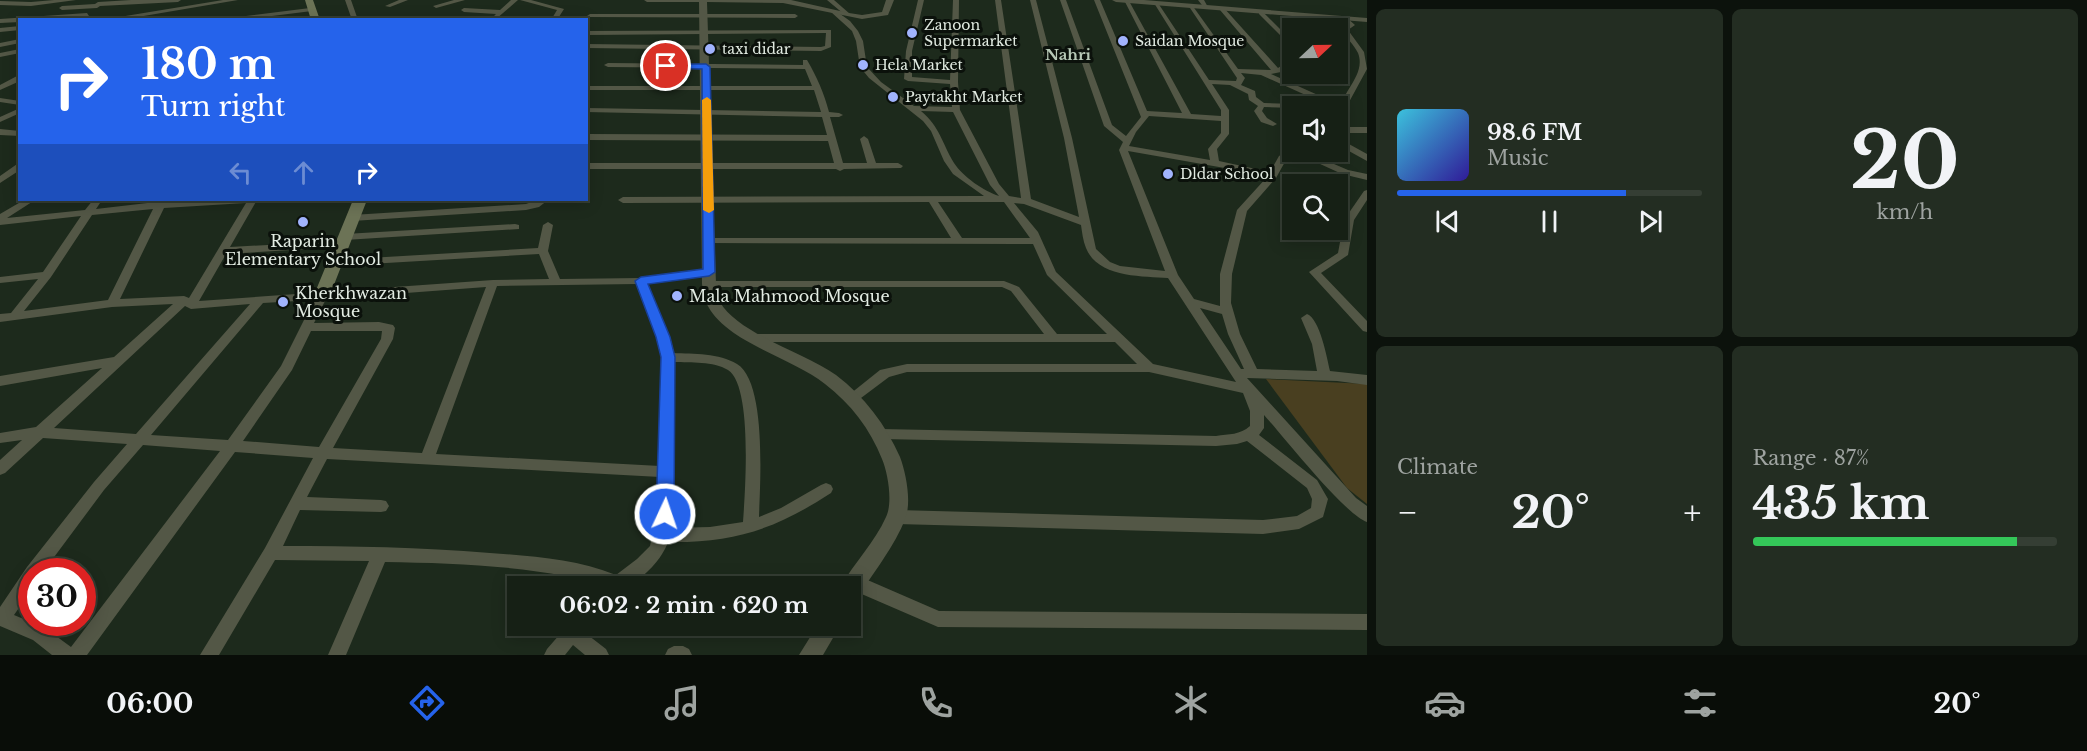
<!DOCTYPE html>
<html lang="en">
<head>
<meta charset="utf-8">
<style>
  body { margin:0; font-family:"Libre Baskerville",serif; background:#232d22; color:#f1f3f6; height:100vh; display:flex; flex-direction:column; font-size:22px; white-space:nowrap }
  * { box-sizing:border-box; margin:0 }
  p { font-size:20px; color:#9ea3a0 }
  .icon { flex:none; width:33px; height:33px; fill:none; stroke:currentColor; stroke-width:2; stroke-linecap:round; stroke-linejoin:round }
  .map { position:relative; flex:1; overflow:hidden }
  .side { display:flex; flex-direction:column; gap:9px; padding:9px; background:#0c120c; width:720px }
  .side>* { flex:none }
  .guide { position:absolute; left:18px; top:18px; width:570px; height:183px; border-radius:0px; box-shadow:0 3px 15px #0003,0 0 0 2px #353e34; background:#2563eb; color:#fff; overflow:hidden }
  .needle { width:39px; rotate:68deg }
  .fabs { position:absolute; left:1282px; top:18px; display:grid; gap:12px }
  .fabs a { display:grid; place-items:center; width:66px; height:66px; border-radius:0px; background:#162015; box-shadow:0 3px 15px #0003,0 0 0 2px #353e34; font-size:30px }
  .speed { position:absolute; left:18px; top:558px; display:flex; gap:12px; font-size:30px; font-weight:700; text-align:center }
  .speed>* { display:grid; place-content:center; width:78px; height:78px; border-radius:50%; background:#162015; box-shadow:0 3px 15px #0003,0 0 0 2px #353e34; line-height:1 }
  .speed .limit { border:9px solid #d22; background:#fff; color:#111 }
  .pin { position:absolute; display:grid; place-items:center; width:51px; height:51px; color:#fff; margin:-26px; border:3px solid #fff; border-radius:50%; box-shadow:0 2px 6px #0007 }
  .me { position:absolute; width:66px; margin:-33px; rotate:3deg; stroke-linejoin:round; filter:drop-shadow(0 0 4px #0008) }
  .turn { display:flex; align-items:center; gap:21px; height:126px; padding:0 24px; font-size:27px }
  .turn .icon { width:78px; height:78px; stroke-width:2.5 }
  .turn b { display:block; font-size:42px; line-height:51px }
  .lanes { display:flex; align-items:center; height:57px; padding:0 24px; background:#0003; justify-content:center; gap:30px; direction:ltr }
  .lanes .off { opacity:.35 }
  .big { font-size:45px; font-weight:700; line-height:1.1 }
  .side .card { flex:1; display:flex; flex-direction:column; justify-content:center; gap:9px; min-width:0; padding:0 21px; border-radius:9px; background:#232d22 }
  .side .dial { align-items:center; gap:0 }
  .dial b { font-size:78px; line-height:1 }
  .song { display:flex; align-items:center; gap:18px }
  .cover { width:72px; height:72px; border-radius:9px; background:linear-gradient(135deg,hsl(190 70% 55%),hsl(250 70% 35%)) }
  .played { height:6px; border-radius:3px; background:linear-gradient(90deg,#2563eb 75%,#353e34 75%) }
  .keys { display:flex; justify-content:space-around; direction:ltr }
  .heat { display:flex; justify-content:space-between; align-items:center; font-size:33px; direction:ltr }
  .charge { height:9px; border-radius:4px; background:linear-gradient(90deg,#34c759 87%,#353e34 0) }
  .side .tiles { flex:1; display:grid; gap:9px; grid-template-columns:repeat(2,1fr) }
  .trip { position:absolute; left:507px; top:576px; width:354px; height:60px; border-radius:0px; background:#162015; box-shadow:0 3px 15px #0003,0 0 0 2px #353e34; font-weight:700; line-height:60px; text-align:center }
  .tab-bar { display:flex; height:96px; justify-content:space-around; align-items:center; background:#090d08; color:#9ea3a0 }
  .tab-bar .icon { width:42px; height:42px }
  .tab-bar .selected { color:#2563eb }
  .tab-bar b { font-size:27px; color:#f1f3f6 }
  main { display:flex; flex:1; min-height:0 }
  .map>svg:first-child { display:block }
  .green { fill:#493f20 }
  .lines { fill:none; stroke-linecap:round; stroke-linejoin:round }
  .minor { fill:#535746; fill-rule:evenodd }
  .tertiary { fill:#535746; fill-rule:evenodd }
  .secondary { fill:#6c7356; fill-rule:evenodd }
  .route { fill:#2563eb; stroke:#184099; stroke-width:1.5 }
  .slow { fill:#f59e0b }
  .poi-dot { fill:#a1b3fd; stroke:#0b110b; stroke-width:2 }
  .labels { text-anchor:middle; stroke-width:6; stroke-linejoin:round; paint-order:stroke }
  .far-poi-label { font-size:14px; fill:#e2ebe2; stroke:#0b110b; text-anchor:start }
  .far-neighbourhood-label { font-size:15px; font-weight:bold; fill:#b7c8b6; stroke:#0b110b }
  .poi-label { font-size:16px; fill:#e2ebe2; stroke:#0b110b; text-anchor:start }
</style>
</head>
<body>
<main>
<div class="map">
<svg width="1367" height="655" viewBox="0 0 1367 655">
  <rect width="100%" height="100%" fill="#1d2a1c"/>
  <path class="green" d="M1266,379l101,5v120l-20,-16z"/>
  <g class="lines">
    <path class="minor" d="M54,0h22l-45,6 -31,-1v-4l31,1z
      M131,0h50l-3,2 -78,4 -3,2 -35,2 -3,-2 3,-2 33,-2 3,-2z
      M223,0h15l-118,20h-19z
      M345,0h6l7,20h-6z
      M399,0h9l-18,7 -5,-1z
      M454,0h11l-29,8 -3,-2z
      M511,0h7l-22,19 -3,-2 3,-3 -32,-2 -3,-2 3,-2 36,2z
      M520,0h11l33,9 -7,11h-6l6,-10z
      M644,0h62l-3,2h-56z
      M827,0h7l16,14 -5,1z
      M918,0h6l-12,51v26l38,3 3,-80h6l-1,82 2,28 39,74 10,12 12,2 -26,-198h6l30,199 48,18 -15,-79 -34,-138h6l36,138 24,111 14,13 10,4 45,5 -46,-121 4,-8 -19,-16 -44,-126h6l46,125 14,11 15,-19 -47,-117h6l47,111 35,2 -58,-113 5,1 62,113 30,2v-6l-67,-107h4l51,77 27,1 1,-3 -49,-73h4l46,64 33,1 -51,-60v-2h4l54,60 15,-10 -2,9 -5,4 -15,3 67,30 1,2 -1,1 -8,-1 -69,-31 -20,-2 4,5 -4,7 14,6 1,6 8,6 31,1 4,2h-6v2l-29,-1 -2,4 5,7 10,6 -4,2 -12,-4 -7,-11 4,-5 -9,-6 -1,-6 -18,-9 -18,-1 17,26v24l-12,15 2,12 51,11 9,-16 14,-8v4h13l42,18 19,4v6l-25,-6 -46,-21 -10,7 -10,18 -29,33 -15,63 -1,29 9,31 17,35 60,2 -5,-27 -11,-26 6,-4c13,5 20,44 23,57l37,4v10l-30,-4 -90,-3 109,120 11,8v16c-23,-8 -83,-85 -103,-107v13l-5,7 58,45 11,19 -5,18 -24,12 -36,5 -366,-10 -5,-2 -3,-5 3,-5 5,-2 366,10 34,-4 14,-8 1,-9 -5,-11 -60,-47 -10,3 -21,2 -335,-7 -5,-1 -2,-4 2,-4 5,-1 335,7c13,-2 24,-1 34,-10v-15l-7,-18 -94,-21h-242l-18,5 -32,24h-10l-2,-3 35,-28 27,-6h230l-22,-22h-361l-6,-4 6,-4h290l-33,-43 -9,-4h-293l-6,-3 6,-3h295l15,6 38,47h50l-60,-59 -14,-31 -324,-1 -4,-1 -1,-2 1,-2h246l-22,-36 -306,1 -5,-3 5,-3 361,-1 -31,-22 -9,-13 -13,-30 -8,-10 -54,-43 -9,-11 -4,-26 -4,-10 -21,-19 5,-1 14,10 8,10 5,10 4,26 14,15 33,24 38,1 -2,-23 -42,-3 -4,-2 2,-28zM921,111l32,1 37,73 9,11c-15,-5 -36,-19 -45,-33 -12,-20 -14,-36 -33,-52zM1149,116l72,5v12l-13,16 2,11 -81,-14 7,-14zM1128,151l108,19 31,7 -30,33 -17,64v32l-26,-7 -16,-24zM938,202h66l26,36h-68zM1014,203l10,1 57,21c1,7 2,16 5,23 12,30 56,28 82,30l68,104 -83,-18 -97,-92 -18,-40zM1200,308l22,6 6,20 16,35h-3z
      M1198,0h6l5,9h-4z
      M310,8l2,3 -73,9h-25z
      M1259,12h4l30,30v6l-34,-34z
      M87,13l2,3 -69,4v2l-20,1v-4z
      M590,14h205l3,2 -3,2 -207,-1 -1,-1z
      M1343,18h4l8,7 -7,5 16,22 3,17 -25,46 -4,2c0,-23 29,-41 20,-64 -4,-8 -12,-16 -17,-23l7,-5 -5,-5z
      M20,26v4l-20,2v-4z
      M831,30v17l-10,4 -235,-3v-4l235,3 4,-1 1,-13 -240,2v-4z
      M20,39v4l-20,4v-4z
      M20,49v4l-20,4v-4z
      M803,60h4c10,17 17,33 22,52l10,1 4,2 -4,2h-9l13,46h24l-7,-24 4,-3 4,3 8,24h22l5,3 -2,2 -57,1 -4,2 -4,-2h-250v-6h248l-6,-22 -242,-1v-6l241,1 -5,-18 -236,-5v-4l235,4 -7,-22h-228v-4h226l-7,-17 -197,-2 -4,-2 4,-2 195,2z
      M17,76h3v5l-20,9v-5z
      M0,98l20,3v4l-20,-3z
      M20,108v5l-20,9v-5z
      M1338,127h29v6h-29z
      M0,129l20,2v5l-20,-1z
      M1338,138l29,16v7l-29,-16z
      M20,162v8l-20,13v-7z
      M1367,190v10l-13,20 -6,35 -27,18 46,48v11l-4,-1 -54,-59 29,-19 6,-33 20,-29z
      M24,200h11l-28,18 78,-8 8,-10h9l-6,9 60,-7 2,-2h8v2l91,-2 -27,47 112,-6 5,3 -5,3 -116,7 -27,47 294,-21 56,-1 -10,-25 -204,12 -5,-3 5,-3 203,-12 5,-23 5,-3 5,3 -5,26 12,28 81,-1 72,-8 1,2 -5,3 -61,9 17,42 8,27c21,1 46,0 64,11 30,18 23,121 22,153l22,-9 40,-23 5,-2 5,2 2,4 -2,4c-55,36 -97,50 -163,49 -6,17 -23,35 -40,44 -14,6 -47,-7 -63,-10 -58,-11 -120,-13 -180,-14l-39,93h-18l41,-94 -94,-1 -56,95h-19l65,-107 48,-90 -78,-6 -148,203h-35l-19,-15 -33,-14v-19l27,-40 67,-85 33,-38 -84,-6 -38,35 -5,2v-15l22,-20 -22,3v-10l36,-6 66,-59 -102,18v-10l114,-19 59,-53 -61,3 -112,15v-8l11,-1 27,-34 -38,4v-6l43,-5 38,-56 -81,9v-11zM246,203l-57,95 -5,-2 -64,3 44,-91zM153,209l-45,91 -84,11 27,-34 41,-62zM637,284c7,21 17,40 22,61 8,36 3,84 1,121l-224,-12 61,-168zM486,287l-64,166 -89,-5 60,-109 2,-11 -2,-3 -14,-3 -65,1 12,-24zM314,300l-33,66 -53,74 -77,-5 112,-132zM250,304l-114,130 -82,-6 131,-122 6,3zM311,331h71l-1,8 -62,108 -76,-6 49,-71zM674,362c17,1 39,-1 54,8 25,16 17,123 15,152l-33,5 -40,1 5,-73zM143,445l77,6 -149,196 -26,-19 -31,-13 18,-26v-17h11l61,-82zM327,459l333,18 -4,39 -6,30 -13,13 -21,16c-40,-16 -84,-19 -126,-22 -70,-6 -138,-7 -207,-7l17,-36 81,2 5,-1 3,-5 -3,-5 -5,-1 -74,-3z
      M537,200h11l-9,7 -13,3 -174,11 -5,-3 5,-3 174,-11z
      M515,224l4,1v4l-174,11 -5,-3 5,-3z
      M856,575l83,36 428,3v16l-429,-3 -88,-38 -2,-6 2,-5z
      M567,626h20l-3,6 22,17 3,6h-24l-12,-10 -8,10h-21l3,-6z
      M674,646h9l6,3 3,6h-27l3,-6z"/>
    <path class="tertiary" d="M699,0h92l58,13 13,2 20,-3 4,-12h8l-6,15 -26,4 -79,-16 -76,-1 9,282c1,6 2,13 4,18 17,31 85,51 116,73 28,21 50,50 64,82 6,16 12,46 5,62 -9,25 -33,56 -48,79l-7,3v-15h-9c13,-23 34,-44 45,-69 7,-14 2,-44 -4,-58 -12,-30 -31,-55 -57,-75 -33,-27 -102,-42 -119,-82 -2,-5 -3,-12 -4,-18z
      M1112,0h32l223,18v4l-251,-20z
      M817,626h23l-17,29h-24z"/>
    <path class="secondary" d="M305,0h8l7,20h-9z
      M353,200h14l-37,95 -8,5 -6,-2 -2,-3z"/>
  </g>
  <path class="route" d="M666,64h40l4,3 5,205 -6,4 -61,8 22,53 5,20 -1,157 -3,5 -6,2 -6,-2 -3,-5 5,-157 -5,-20 -21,-56 6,-4 62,-8 -1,-200 -39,-1z"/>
  <path class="slow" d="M707,97l4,3 3,110 -5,3 -6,-3 -1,-110z"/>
  <g class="poi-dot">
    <circle cx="912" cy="33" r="6"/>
    <circle cx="1123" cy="41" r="6"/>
    <circle cx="710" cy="49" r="6"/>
    <circle cx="863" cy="65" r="6"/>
    <circle cx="893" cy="97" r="6"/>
    <circle cx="1168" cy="174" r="6"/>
    <circle cx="303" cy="222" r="6"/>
    <circle cx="677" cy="296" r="6"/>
    <circle cx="283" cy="302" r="6"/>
  </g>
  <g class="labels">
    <g class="far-poi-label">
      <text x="924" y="30">Zanoon<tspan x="924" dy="16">Supermarket</tspan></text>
      <text x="1135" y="46">Saidan Mosque</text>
      <text x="722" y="54">taxi didar</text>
      <text x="875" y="70">Hela Market</text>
      <text x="905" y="102">Paytakht Market</text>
      <text x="1180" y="179">Dldar School</text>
    </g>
    <g class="far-neighbourhood-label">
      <text x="1068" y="60">Nahri</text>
    </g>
    <g class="poi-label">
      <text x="303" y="247" text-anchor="middle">Raparin<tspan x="303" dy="18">Elementary School</tspan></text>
      <text x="295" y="299">Kherkhwazan<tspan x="295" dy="18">Mosque</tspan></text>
      <text x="689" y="302">Mala Mahmood Mosque</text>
    </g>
  </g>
</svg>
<div class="fabs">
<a><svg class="needle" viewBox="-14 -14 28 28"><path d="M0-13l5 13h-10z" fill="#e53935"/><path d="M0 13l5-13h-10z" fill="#9ea3a0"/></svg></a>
<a><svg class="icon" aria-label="sound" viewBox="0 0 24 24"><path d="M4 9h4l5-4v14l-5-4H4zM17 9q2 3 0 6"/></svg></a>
<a><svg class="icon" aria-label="search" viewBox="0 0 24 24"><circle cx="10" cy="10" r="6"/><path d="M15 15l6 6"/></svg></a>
</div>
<div class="speed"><div class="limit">30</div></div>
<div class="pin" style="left:666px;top:66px;background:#d93025"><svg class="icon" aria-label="arrive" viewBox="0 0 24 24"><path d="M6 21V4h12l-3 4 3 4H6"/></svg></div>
<svg class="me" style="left:665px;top:514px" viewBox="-20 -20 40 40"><circle r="17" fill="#2563eb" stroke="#fff" stroke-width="3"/><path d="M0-11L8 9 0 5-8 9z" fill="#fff"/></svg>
<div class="trip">06:02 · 2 min · 620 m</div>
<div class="guide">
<div class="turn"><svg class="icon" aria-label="right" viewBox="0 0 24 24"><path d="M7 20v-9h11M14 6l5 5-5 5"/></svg><div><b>180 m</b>Turn right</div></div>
<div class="lanes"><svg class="icon off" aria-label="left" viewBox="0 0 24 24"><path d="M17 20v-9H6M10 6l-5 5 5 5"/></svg><svg class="icon off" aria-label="ahead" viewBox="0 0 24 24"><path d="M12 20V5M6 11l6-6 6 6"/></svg><svg class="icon" aria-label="right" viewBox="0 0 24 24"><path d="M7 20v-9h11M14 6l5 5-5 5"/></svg></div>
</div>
</div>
<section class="side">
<div class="tiles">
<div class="card">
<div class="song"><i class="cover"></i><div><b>98.6 FM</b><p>Music</p></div></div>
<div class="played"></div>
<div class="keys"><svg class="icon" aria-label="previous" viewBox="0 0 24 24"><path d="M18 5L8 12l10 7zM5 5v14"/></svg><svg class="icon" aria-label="pause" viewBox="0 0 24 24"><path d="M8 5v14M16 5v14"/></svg><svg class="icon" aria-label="next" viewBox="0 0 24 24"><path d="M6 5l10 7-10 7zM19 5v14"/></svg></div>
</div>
<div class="card dial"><b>20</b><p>km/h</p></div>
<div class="card"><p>Climate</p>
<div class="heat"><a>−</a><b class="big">20°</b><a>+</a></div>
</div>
<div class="card"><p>Range · 87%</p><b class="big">435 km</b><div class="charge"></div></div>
</div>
</section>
</main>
<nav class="tab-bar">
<b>06:00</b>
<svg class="icon selected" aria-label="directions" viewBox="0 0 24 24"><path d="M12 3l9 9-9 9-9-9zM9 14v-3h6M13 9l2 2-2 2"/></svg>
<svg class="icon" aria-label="music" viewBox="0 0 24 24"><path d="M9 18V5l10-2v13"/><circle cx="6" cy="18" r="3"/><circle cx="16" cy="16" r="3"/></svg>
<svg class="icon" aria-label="phone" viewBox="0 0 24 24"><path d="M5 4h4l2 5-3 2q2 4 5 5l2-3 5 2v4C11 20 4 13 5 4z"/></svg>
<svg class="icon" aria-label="climate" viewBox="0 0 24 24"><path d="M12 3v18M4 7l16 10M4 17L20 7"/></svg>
<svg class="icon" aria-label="car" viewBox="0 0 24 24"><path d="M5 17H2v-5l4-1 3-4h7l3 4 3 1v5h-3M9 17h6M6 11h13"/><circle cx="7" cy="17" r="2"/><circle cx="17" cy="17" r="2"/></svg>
<svg class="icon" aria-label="filters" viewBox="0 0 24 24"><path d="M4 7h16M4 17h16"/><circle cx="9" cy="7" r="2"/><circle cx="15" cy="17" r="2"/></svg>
<b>20°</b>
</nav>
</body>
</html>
